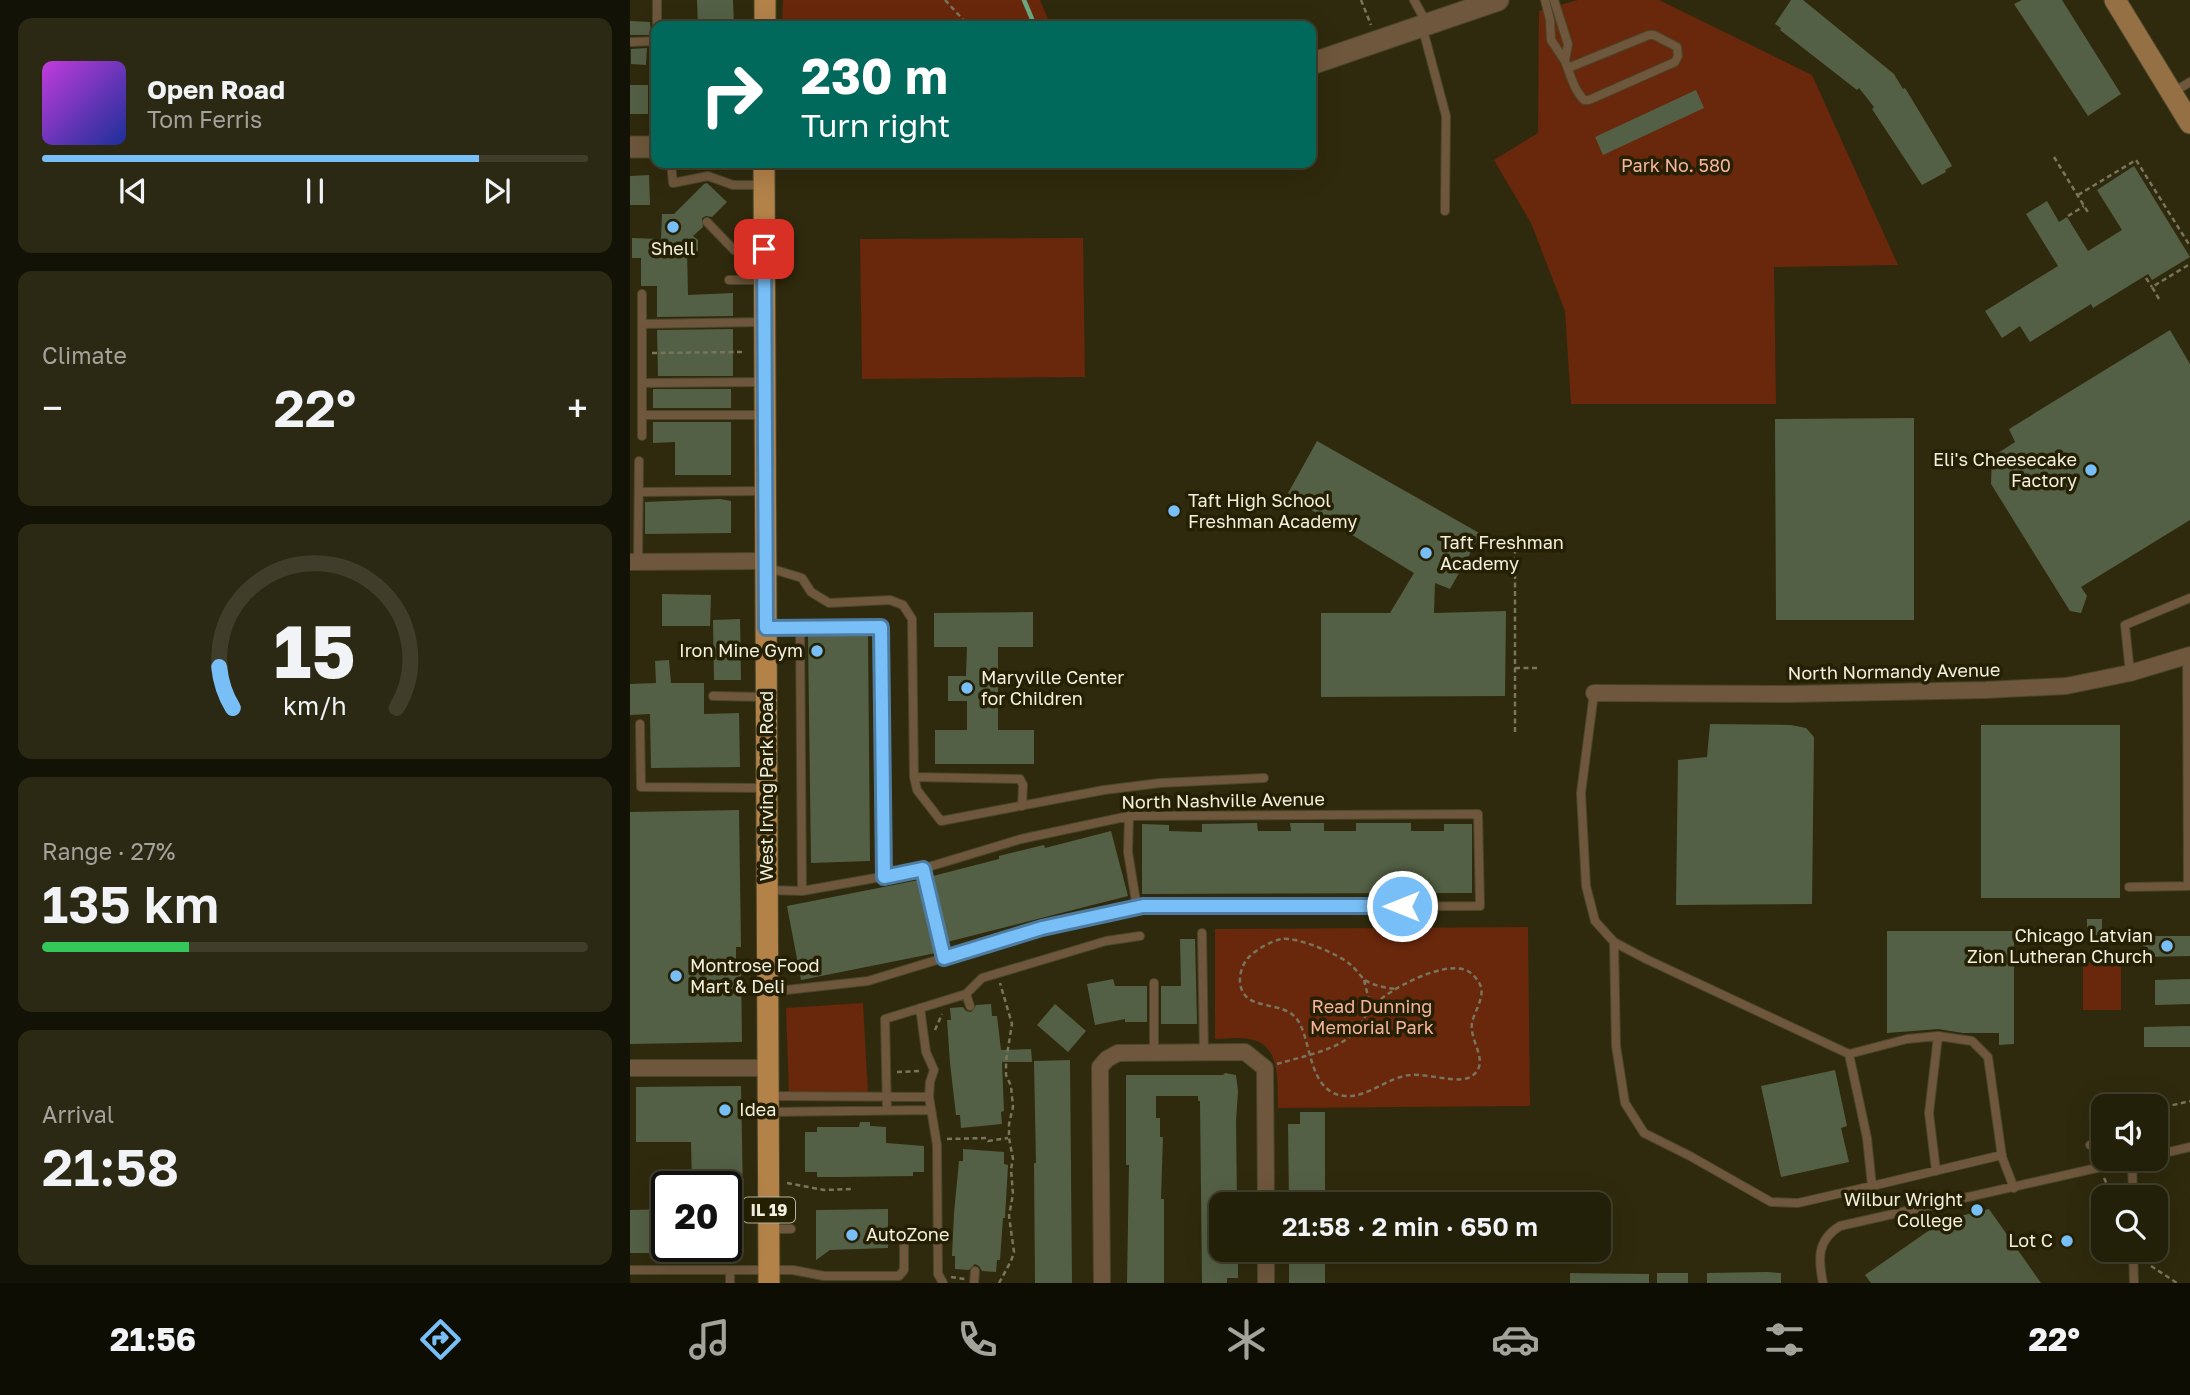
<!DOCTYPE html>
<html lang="en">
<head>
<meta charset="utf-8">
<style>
  body { margin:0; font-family:"Golos Text",sans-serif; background:#2b2813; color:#f1f3f6; height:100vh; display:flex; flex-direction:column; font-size:26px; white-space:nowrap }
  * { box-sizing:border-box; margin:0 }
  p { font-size:23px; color:#a3a39c }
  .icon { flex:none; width:38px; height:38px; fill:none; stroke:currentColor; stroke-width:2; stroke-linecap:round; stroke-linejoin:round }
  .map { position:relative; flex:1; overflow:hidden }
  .panel { display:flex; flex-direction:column; gap:18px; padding:18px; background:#131206; width:630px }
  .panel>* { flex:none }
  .top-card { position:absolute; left:21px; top:21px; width:665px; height:147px; border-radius:14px; box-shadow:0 7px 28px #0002,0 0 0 2px #403e2b; background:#00695c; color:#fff; overflow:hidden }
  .buttons { position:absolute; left:1461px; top:1094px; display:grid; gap:14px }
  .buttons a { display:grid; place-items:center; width:77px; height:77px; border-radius:14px; background:#23200a; box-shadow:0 7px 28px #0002,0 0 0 2px #403e2b; font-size:35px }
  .speed { position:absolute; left:21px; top:1171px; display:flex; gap:14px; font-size:35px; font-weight:700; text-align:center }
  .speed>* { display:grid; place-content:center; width:91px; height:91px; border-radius:50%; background:#23200a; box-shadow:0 7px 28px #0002,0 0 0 2px #403e2b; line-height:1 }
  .speed .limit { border:4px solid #111; border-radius:10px; background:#fff; color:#111 }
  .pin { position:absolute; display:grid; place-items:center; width:60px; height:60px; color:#fff; margin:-30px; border-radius:14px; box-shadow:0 4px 10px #0006 }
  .me { position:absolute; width:77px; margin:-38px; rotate:270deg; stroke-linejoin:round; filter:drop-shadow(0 0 5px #0008) }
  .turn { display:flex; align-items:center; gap:24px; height:147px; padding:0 35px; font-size:32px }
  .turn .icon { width:91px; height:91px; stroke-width:2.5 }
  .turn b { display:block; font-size:49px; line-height:60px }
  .big { font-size:52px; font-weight:600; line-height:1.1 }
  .panel .card { flex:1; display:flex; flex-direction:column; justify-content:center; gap:10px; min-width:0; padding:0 24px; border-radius:14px; background:#2b2813 }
  .panel .dial { align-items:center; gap:0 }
  .dial svg { height:182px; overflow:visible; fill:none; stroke:#403e2b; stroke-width:7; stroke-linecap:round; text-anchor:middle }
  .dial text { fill:#f1f3f6; stroke:none }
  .song { display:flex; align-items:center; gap:21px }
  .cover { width:84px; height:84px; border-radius:10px; background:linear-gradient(135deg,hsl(290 70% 55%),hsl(230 70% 35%)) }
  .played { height:7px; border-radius:4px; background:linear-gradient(90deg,#78bff7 80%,#403e2b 80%) }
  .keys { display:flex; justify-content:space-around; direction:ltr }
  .heat { display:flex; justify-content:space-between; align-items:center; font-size:38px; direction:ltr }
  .charge { height:10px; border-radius:5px; background:linear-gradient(90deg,#34c759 27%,#403e2b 0) }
  .trip { position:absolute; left:579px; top:1192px; width:402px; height:70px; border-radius:14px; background:#23200a; box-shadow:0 7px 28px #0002,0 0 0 2px #403e2b; font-weight:600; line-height:70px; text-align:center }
  .dock { display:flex; height:112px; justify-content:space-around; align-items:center; background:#0e0d04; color:#a3a39c }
  .dock .icon { width:49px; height:49px }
  .dock .selected { color:#78bff7 }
  .dock b { font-size:32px; color:#f1f3f6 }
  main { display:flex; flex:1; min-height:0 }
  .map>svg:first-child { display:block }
  .green { fill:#69270b }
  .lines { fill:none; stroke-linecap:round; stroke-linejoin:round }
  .stream { stroke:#6ba983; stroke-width:4.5 }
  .building { fill:#546045 }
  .service-casing { stroke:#4a462a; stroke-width:10 }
  .minor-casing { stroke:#4a462a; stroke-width:18 }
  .tertiary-casing { stroke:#4a462a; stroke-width:23 }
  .secondary-casing { stroke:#4a462a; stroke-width:23 }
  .primary-casing { stroke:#4a462a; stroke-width:23 }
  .path { stroke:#79745c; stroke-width:2.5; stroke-dasharray:5 3.5; stroke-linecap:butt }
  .service { stroke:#6e573c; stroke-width:8 }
  .minor { stroke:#6e573c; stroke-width:16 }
  .tertiary { stroke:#6e573c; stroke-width:21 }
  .secondary { stroke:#957044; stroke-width:21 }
  .primary { stroke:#b28249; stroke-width:21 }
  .route-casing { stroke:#4e7ca1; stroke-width:18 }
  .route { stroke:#78bff7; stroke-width:12 }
  .poi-dot { fill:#78bff7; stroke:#252004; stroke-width:2.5 }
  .labels { text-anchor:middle; stroke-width:7; stroke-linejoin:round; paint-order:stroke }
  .shield { fill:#252004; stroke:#b5b29d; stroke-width:2 }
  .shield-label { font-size:16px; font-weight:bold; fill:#f3f0df }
  .park-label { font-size:18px; fill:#f7b49c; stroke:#252004 }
  .poi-label { font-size:18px; fill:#f3f0df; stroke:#252004; text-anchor:start }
  .street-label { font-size:18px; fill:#f3f0df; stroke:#252004 }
</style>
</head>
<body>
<main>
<section class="panel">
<div class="card">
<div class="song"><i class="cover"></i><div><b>Open Road</b><p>Tom Ferris</p></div></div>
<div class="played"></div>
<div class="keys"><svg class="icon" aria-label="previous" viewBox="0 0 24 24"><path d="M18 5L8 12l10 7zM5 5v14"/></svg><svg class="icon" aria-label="pause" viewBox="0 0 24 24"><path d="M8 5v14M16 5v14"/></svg><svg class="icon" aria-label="next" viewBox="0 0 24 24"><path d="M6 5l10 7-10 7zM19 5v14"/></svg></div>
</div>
<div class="card"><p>Climate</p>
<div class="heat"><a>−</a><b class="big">22°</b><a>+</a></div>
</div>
<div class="card dial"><svg viewBox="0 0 100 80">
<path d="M14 69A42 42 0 1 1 86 69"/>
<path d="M14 69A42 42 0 0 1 8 51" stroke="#78bff7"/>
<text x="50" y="56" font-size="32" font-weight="700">15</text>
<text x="50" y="72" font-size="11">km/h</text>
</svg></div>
<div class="card"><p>Range · 27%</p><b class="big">135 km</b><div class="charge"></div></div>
<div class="card"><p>Arrival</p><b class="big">21:58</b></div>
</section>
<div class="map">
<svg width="1560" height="1283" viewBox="0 0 1560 1283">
  <rect width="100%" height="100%" fill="#2f2a0d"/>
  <path class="green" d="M153,0h257l11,26h-269z
    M948,0h81l153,75 86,190 -124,2 2,137h-205l-6,-93 -34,-88 -37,-63 44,-27 1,-122z
    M453,238l2,139 -223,2 -2,-140z
    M898,927l2,179 -252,2c-1,-25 4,-64 -29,-69 -11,-2 -23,0 -34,0v-110z
    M1453,962h38v48h-38z
    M233,1003l5,90 -79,1 -3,-86z"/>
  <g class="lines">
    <path class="stream" d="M394,0l11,26"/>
  </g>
  <path class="building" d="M67,0h36l1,26h-36z
    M1161,0h12l91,74 9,15 2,-1 43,71 4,7 -7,4 1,2 -24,13 -50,-76 2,-2 -15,-19 -2,2 -77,-60 1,-2 -6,-4z
    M1392,0h40l59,94 -33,22 -74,-112z
    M0,21l20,1 1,13h-21z
    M17,48l-1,17 -15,-1v-15z
    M0,85h18v29h-18z
    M1066,90l8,18 -101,47 -8,-18z
    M1504,166l56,91 -38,23 -4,-6 -55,34 -2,-4 -61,38 -10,-16 -18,12 -17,-27 73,-45 -32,-52 21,-13 12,21 8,-5 21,34 34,-21 -25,-40z
    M19,175l1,30h-20v-29z
    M77,183l20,19 -15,15 -6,-1 -4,2 1,9 -10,9 5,4v12l-11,-1 1,44 45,-2v23l-76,1v-31h-16v-28h-9v-20l29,1 1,-25h12l30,-30z
    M103,329v47h-75l-1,-46z
    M1540,330l20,34v156l-109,67 6,9 -6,17 -11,-2 -79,-127 1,-27 23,-15 -6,-13z
    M23,389h78v19h-78z
    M1284,418v202h-138l-1,-201z
    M23,422h78v53h-56v-33l-22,1z
    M687,441l164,93 -31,55 -15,-6 -1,30 72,-2 -1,85 -184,1v-84h69l24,-40 -127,-78z
    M90,499l11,2v32l-86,1v-32z
    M32,594l49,1 -1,31h-48z
    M403,612v35h-35v83h36v34h-99v-34h32v-29h-19v-25h18l1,-29h-33v-34z
    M110,619l1,61h-27l-1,-60z
    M238,634l2,227 -59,2 -3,-228z
    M39,660l2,23h33v31l35,-1 1,54 -89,1 -1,-54 -20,1v-31l26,-1 -1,-22z
    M1080,724l81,1 15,3 8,9 -2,167 -136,1 2,-145 29,-3z
    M1351,725h139v173h-139z
    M109,810l2,137h-5v24l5,-1 1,72 -112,2v-232z
    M627,823l1,8h33l-1,-8h34v8h32v-8h55v8h33v-7h28v69l-330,1v-70l27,1v6l33,1v-8z
    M481,831l17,65 -181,46 -15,-64 1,-2 66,-17v-3l45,-11 1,3z
    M289,880l17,73 -135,27 -14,-74z
    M1457,919h15v16h-15z
    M1257,931h127v113l-15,1v-12h-36l-25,-4 -51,4z
    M1513,936h47v20l-47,1z
    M550,939h15l2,85h-36v-38h20z
    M483,979l2,7h32v36h-22v-3l-30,6 -8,-41z
    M1560,979v25l-35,1v-25z
    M361,1004l1,12h5l4,34 30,-1 1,13h-30l2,49 -3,1 1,12 -41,4 -1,-13h-4l-6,-52 -3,-43h4l-1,-12 13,-1 3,4 5,1 5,-7z
    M425,1004l31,27 -18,21 -31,-27z
    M1560,1026v21h-46v-20z
    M440,1060l2,223h-37l-1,-120h2l-2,-102z
    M1205,1070l12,56 -6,2 8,34 -68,15 -20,-91z
    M595,1073l11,2 2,16 -2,30 1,83h-15v46h4v13h12v15h-11v5h-25l-2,-182h-2v-5h-42v22h4v19h3l-2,62h3v84h-37l2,-118h-3v-90h97z
    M111,1086l3,166h-18v-66h-34l-1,-44h-55v-55z
    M670,1112h25v90h-36l-1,-78h12z
    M230,1122h10v4l16,1v16l38,3v26h-11v4l-73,1h-23v-5h-12v-40h12v-5h42z
    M333,1149l41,3v12l4,1 -3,53h-2l-3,42h-3l-1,12 -14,-1 -3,-5 -4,-2 -6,6 -14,-1v-13h-3l2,-43 5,-52h4z
    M37,1209v44h-37v-43z
    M258,1209v39l-58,2 -14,10v-50z
    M1359,1209l52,74h-170l-6,-8 79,-55z
    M659,1250h36v33h-36z
    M1137,1272l14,1v10h-74v-10z
    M940,1273l79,1v9h-79z
    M1027,1273h31v10h-31z"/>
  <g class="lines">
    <g class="service-casing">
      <path id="service" d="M784,0l12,22
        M915,0l5,20 1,20 14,21 3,-17 -14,-44
        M27,26v-26
        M792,26l24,90 -1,95
        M0,42l26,-1
        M935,61c5,13 9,29 19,39h5l86,-38 3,-6 -1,-9 -23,-12h-5l-81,33
        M1542,93l18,-11
        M24,147l2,-102
        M41,163l2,20 35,-7 25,9h31
        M77,222l27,28 30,-1
        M99,280h35
        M12,294v142
        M12,324l123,-2
        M12,383l123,-1
        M12,415h120
        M9,492l126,-1
        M8,562l1,-101
        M139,568l33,10 9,14 18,11 61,-3 13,5 9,14 2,158 3,13 24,31 163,-31 56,-7 104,-5
        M170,627l2,264
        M136,628l115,-1 3,250
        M1500,673l-5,-48 65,-27
        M964,693l-13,100 5,93 9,35 19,21 32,17 203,95 18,84 5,48 130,-31
        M83,696l51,1
        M10,724l1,63 123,1
        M284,777l106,2 3,6 -1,21
        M499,816l-1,36 9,56
        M293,869l21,89
        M1499,887l59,-1 -1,-230
        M138,890l34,1 113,-20 106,-32 108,-23 349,-2 2,92 -337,1 -101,21 -174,53 -100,11
        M572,933l2,119
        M984,942l2,104 9,57 19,30 46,23 81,46 27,1 74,-17
        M336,994l4,12
        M290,1008l6,44 8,18 -4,12 -1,15 8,48 1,129 5,9
        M524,1053v-70
        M1219,1054l58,-15 31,-3 34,5 16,16 14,100 12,31
        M141,1096l158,1
        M257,1110l-2,-91 81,-25 16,-16 124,-37 34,-5
        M139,1112l161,-2
        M1460,1145l14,-4
        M1526,1155l34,-8
        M1502,1160l1,37
        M1306,1171l-7,-58 9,-77
        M140,1229h21
        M1503,1250l1,33
        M0,1270h163l31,6h75l5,-6v-36
        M100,1283v-12
        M344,1283l1,-12
        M1193,1283c-5,-24 -6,-43 17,-57l301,-68"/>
    </g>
    <g class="minor-casing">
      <path id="minor" d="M0,562l136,-1
        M964,693l195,1 197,-4 80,-4 64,-13 60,-18
        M0,1068h139
        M636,1250v33
        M472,1283l-2,-216 7,-8 11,-6 127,-1 20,16 1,136"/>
    </g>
    <g class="tertiary-casing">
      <path id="tertiary" d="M681,64l187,-64
        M0,147h26"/>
    </g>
    <g class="secondary-casing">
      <path id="secondary" d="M1485,0l75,123"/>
    </g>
    <g class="primary-casing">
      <path id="primary" d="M135,26v-26
        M134,163l5,1120"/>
    </g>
    <path class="path" d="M315,0l24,26
      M731,0l10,25
      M1424,157l35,57
      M1448,195l58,-35 54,86
      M1438,216l16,-10
      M1516,278l6,9
      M1529,299l-7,-12 38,-23
      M22,353l91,-1
      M885,540v193
      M885,668h23
      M734,980l5,20 -1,11
      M305,1030l7,-16
      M647,1064c23,-7 51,-12 70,-25 13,-10 16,-22 26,-33 16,-17 72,-47 95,-35 6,4 11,10 13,16 3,12 -7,25 -9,36 -3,19 19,39 0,53 -12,9 -45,-3 -62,-1 -22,2 -43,23 -65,21 -35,-3 -33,-48 -45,-72 -11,-21 -35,-15 -51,-25 -14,-10 -10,-32 0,-42 8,-8 22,-16 33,-18 16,-2 57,15 69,26 5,4 9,11 14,15 9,6 21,8 31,9
      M267,1072l25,-1
      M1526,1109l34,-8
      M317,1139l39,-1 2,3 20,-3
      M1474,1178l9,19
      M157,1183l37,7 28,-1
      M1521,1266l26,17
      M321,1277l14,2
      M369,1283l12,-22 3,-9 -5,-36 4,-22 -2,-25 2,-10 -4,-21v-14l4,-17 -2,-21 -5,-11v-14l6,-37 -12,-41"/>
    <use href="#service" class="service"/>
    <use href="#minor" class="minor"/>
    <use href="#tertiary" class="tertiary"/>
    <use href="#secondary" class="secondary"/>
    <use href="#primary" class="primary"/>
  </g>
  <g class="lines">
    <g class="route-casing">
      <path id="route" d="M134,249l2,379 115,-1 3,250 39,-8 21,89 98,-30 101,-22h259"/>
    </g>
    <use href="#route" class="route"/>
  </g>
  <g class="poi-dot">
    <circle cx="43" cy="227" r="7"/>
    <circle cx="1461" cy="470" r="7"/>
    <circle cx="544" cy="511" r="7"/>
    <circle cx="796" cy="553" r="7"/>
    <circle cx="187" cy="651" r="7"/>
    <circle cx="337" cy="688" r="7"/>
    <circle cx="1537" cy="946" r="7"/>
    <circle cx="46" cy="976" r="7"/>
    <circle cx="95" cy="1110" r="7"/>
    <circle cx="1347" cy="1210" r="7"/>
    <circle cx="222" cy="1235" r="7"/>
    <circle cx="1437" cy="1241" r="7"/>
  </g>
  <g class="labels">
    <rect class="shield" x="113" y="1197.5" width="52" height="25" rx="5"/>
    <g class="shield-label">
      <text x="139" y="1216">IL 19</text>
    </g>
    <g class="park-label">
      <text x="1046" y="172">Park No. 580</text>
      <text x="742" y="1013">Read Dunning<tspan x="742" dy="21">Memorial Park</tspan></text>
    </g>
    <g class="poi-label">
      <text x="43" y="255" text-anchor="middle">Shell</text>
      <text x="1447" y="466" text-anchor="end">Eli's Cheesecake<tspan x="1447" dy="21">Factory</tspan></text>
      <text x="558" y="507">Taft High School<tspan x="558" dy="21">Freshman Academy</tspan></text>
      <text x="810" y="549">Taft Freshman<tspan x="810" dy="21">Academy</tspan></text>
      <text x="173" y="657" text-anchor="end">Iron Mine Gym</text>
      <text x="351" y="684">Maryville Center<tspan x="351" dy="21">for Children</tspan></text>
      <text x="1523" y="942" text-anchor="end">Chicago Latvian<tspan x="1523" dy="21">Zion Lutheran Church</tspan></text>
      <text x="60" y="972">Montrose Food<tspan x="60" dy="21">Mart &amp; Deli</tspan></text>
      <text x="109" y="1116">Idea</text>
      <text x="1333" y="1206" text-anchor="end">Wilbur Wright<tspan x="1333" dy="21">College</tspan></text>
      <text x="236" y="1241">AutoZone</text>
      <text x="1423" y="1247" text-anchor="end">Lot C</text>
    </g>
    <g class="street-label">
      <text transform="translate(1264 672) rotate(-1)" y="6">North Normandy Avenue</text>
      <text transform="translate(137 786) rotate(-90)" y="6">West Irving Park Road</text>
      <text transform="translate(593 801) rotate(-1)" y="6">North Nashville Avenue</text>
    </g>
  </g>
</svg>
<div class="buttons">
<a><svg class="icon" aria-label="sound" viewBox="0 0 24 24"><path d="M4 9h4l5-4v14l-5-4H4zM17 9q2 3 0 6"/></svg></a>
<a><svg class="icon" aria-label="search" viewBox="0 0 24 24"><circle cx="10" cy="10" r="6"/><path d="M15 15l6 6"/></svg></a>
</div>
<div class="speed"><div class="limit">20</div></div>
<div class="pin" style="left:134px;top:249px;background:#d93025"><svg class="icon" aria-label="arrive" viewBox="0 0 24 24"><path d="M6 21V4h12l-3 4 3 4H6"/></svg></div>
<svg class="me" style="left:772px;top:906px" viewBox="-20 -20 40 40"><circle r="17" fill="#78bff7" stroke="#fff" stroke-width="3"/><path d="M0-11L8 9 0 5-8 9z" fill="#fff"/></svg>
<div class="trip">21:58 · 2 min · 650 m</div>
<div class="top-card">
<div class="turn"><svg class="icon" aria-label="right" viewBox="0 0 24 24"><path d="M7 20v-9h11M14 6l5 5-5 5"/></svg><div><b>230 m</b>Turn right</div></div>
</div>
</div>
</main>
<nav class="dock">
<b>21:56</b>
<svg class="icon selected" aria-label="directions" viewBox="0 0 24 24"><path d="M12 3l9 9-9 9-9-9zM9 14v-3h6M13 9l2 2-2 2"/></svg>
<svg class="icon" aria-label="music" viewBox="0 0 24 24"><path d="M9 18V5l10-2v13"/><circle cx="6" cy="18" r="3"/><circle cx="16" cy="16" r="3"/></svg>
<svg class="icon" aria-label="phone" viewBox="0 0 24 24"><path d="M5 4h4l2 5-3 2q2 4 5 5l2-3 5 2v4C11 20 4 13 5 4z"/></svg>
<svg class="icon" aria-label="climate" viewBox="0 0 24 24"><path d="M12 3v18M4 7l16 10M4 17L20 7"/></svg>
<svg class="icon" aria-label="car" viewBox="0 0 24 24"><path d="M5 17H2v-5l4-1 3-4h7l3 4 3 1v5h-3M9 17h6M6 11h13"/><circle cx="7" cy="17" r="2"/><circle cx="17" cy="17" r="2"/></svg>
<svg class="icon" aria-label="filters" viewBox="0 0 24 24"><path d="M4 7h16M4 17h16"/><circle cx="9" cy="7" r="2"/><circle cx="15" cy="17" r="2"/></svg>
<b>22°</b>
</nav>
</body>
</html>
